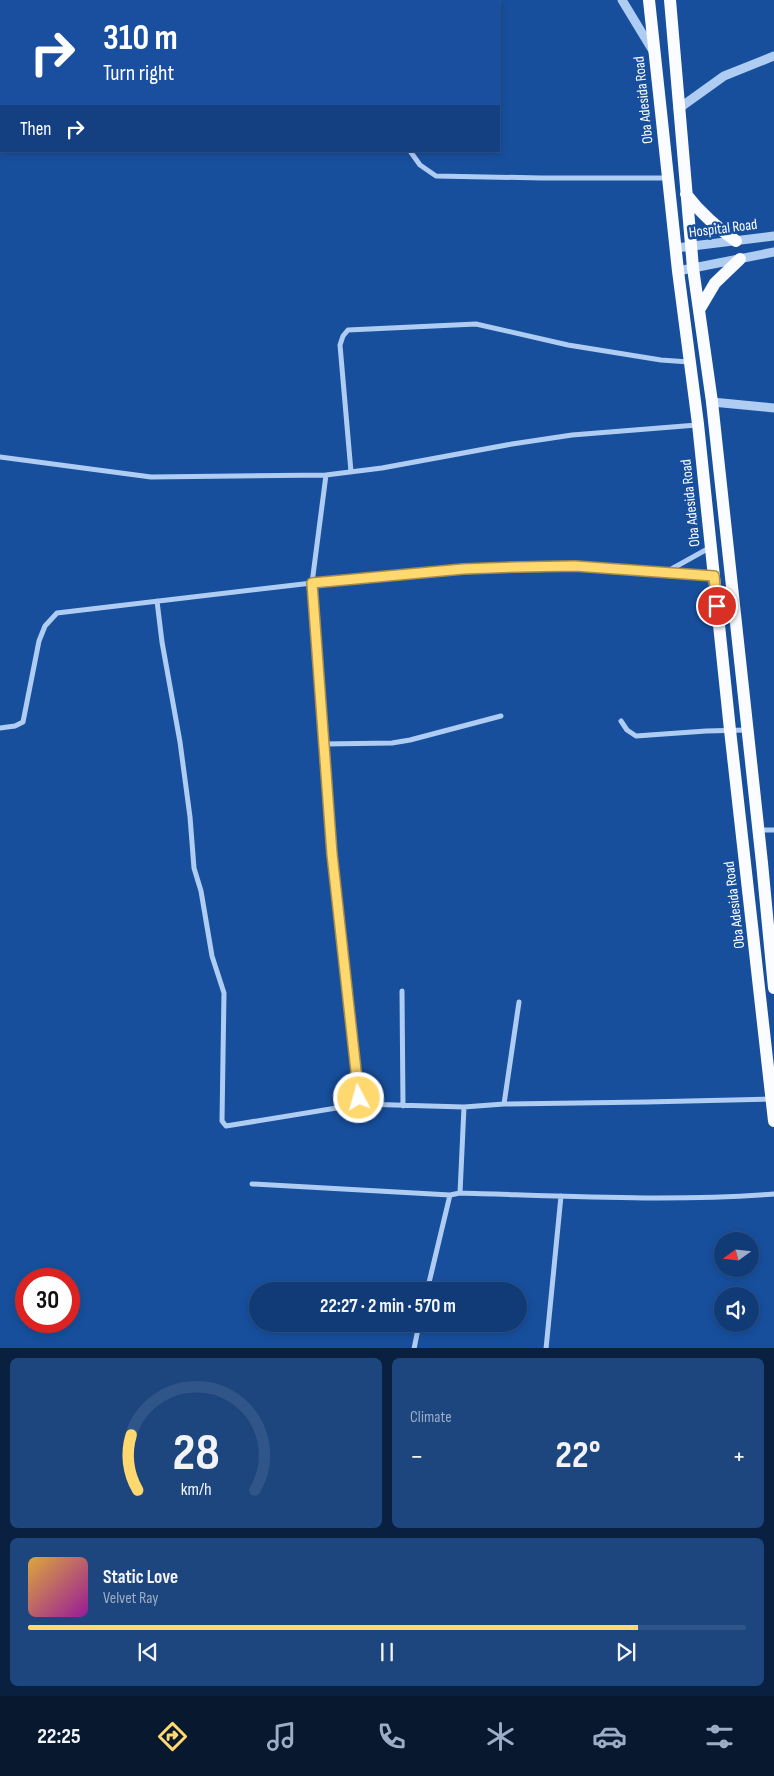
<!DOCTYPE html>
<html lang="en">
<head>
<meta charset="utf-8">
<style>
  body { margin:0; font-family:"Sofia Sans Condensed",sans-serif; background:#1e467e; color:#f1f3f6; height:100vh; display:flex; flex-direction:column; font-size:19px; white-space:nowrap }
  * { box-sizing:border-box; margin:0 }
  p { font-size:16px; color:#9cadc5 }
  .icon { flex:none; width:28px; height:28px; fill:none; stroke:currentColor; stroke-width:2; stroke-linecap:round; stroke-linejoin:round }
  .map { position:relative; height:1348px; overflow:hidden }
  .drawer { display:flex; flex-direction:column; gap:10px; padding:10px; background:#092041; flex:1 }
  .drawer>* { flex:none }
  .top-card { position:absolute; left:0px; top:0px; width:500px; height:152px; box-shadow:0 2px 8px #0003,0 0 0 1px #305588; background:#1a4fa0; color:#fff; overflow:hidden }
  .needle { width:32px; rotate:255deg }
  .controls { position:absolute; left:714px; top:1232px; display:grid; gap:10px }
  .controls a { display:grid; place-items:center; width:45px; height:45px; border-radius:50%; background:#113b76; box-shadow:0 2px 8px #0003,0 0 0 1px #305588; font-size:25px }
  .speed { position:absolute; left:15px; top:1268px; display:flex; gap:10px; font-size:25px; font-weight:700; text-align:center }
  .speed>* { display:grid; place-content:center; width:65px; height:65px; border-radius:50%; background:#113b76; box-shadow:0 2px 8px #0003,0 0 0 1px #305588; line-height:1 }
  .speed .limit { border:8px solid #d22; background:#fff; color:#111 }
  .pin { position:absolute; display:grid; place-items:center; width:42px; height:42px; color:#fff; margin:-21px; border:2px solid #fff; border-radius:50%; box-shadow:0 1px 5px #0007 }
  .me { position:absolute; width:55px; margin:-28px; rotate:354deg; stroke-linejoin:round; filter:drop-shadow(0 0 4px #0008) }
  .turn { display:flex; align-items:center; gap:18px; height:105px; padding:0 20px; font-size:22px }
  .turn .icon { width:65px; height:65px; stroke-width:2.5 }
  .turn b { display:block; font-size:35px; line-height:42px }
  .then { display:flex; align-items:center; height:48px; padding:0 20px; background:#0003; gap:10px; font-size:19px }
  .big { font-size:38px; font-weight:700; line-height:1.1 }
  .drawer .card { flex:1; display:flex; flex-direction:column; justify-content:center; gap:8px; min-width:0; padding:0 18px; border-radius:8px; background:#1e467e }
  .drawer .dial { align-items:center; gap:0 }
  .dial svg { height:130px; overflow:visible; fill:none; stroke:#305588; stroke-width:7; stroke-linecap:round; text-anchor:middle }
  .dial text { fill:#f1f3f6; stroke:none }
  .song { display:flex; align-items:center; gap:15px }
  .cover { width:60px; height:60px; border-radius:8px; background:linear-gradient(135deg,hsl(40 70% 55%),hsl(300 70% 35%)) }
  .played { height:5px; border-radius:2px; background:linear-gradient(90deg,#ffd870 85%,#305588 85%) }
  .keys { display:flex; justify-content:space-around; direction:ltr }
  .heat { display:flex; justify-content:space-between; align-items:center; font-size:28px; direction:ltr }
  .drawer .tiles { flex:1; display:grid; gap:10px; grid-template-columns:1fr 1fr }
  .card:last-child { grid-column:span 2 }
  .trip { position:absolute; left:249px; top:1282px; width:278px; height:50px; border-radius:25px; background:#113b76; box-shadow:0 2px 8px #0003,0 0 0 1px #305588; font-weight:700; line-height:50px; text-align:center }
  .tabs { display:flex; height:80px; justify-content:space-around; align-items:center; background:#07182f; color:#9cadc5 }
  .tabs .icon { width:35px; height:35px }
  .tabs .selected { color:#ffd870 }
  .tabs b { font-size:22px; color:#f1f3f6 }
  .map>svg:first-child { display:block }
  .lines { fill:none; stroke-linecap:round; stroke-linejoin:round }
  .minor { stroke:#afccf2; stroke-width:5 }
  .tertiary { stroke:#afccf2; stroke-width:9 }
  .primary { stroke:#fafcff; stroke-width:12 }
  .route-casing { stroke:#a68c49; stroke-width:12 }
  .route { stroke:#ffd870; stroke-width:9 }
  .labels { text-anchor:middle; stroke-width:5; stroke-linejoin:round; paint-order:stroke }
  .street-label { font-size:15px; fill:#fff; stroke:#174f9d }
</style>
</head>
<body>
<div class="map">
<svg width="774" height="1349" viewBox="0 0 774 1349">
  <rect width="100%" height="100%" fill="#174f9d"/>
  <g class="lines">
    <path class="minor" d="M375,0v1
      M410,151l10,14 16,11 106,2h125
      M697,425l-125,10 -60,9 -130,24 -56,7 -14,108 20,272 27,243 2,6 103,3 40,-3 142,-2 125,-3
      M0,457l151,20 175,-2
      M351,472l-11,-127 3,-9 5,-6 128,-6 92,21 93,15 28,2
      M666,572l45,-25
      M157,601l5,41 18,100 10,75 4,51 7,23 11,65 12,37 -2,128 4,5 135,-22
      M621,721l6,9 9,6 70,-5 41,-1
      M0,728l15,-2 8,-4 16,-81 6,-15 12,-13 255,-30 151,-14 112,-3 138,10
      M324,744l68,-1 18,-3 91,-24
      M760,830h14
      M402,991l1,115
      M504,1104l15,-102
      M252,1184l198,11 10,-2c105,3 210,9 314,1
      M460,1193l4,-86
      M427,1291l23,-96
      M414,1349l5,-25
      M546,1349l15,-153"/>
    <path class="tertiary" d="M622,0l31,51
      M678,109l46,-33 50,-20
      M676,248l98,-12
      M678,271l96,-19
      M712,402l62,6"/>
    <path class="primary" d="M649,0l29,271 20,153 32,306 44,391
      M670,0l23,268 19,134 50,461 12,125
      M686,194c15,20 31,33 50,47
      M699,310l16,-27 25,-24"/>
  </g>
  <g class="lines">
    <g class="route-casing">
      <path id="route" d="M359,1098l-27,-244 -20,-271 151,-14 55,-2 57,-1 139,10 3,30"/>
    </g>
    <use href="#route" class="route"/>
  </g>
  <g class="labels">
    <g class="street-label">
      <text transform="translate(643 100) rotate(-96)" y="5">Oba Adesida Road</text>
      <text transform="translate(723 228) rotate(-7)" y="5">Hospital Road</text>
      <text transform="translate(690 503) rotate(-96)" y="5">Oba Adesida Road</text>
      <text transform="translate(734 905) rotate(-97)" y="5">Oba Adesida Road</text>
    </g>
  </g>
</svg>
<div class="controls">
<a><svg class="needle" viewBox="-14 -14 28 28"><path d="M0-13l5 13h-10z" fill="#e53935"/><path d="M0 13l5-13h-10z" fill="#9cadc5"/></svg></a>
<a><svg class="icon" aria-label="sound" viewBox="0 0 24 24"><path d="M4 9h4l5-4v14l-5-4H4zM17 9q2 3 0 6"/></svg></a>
</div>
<div class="speed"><div class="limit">30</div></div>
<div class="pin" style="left:717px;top:606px;background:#d93025"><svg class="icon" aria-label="arrive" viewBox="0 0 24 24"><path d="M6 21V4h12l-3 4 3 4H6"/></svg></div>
<svg class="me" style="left:359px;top:1098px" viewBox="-20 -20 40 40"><circle r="17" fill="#ffd870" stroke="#fff" stroke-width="3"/><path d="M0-11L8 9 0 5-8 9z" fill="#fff"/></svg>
<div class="trip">22:27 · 2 min · 570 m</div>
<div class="top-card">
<div class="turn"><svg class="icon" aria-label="right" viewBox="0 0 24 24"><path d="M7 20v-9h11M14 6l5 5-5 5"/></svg><div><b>310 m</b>Turn right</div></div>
<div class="then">Then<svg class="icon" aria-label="right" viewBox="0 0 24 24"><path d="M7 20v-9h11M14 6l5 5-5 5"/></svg></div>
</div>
</div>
<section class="drawer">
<div class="tiles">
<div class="card dial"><svg viewBox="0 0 100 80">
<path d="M14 69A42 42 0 1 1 86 69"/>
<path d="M14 69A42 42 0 0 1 10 35" stroke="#ffd870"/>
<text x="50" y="56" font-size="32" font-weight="700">28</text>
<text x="50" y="72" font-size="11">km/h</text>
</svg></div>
<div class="card"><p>Climate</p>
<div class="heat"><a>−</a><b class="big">22°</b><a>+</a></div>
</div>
<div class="card">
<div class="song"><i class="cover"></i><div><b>Static Love</b><p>Velvet Ray</p></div></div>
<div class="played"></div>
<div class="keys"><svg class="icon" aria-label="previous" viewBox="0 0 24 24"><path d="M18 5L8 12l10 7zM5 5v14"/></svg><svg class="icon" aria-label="pause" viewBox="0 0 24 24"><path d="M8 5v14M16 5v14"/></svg><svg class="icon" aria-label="next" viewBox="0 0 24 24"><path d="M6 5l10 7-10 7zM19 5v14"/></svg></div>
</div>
</div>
</section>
<nav class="tabs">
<b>22:25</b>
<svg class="icon selected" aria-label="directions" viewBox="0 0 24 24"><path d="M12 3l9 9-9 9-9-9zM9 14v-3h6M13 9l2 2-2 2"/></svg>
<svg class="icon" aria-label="music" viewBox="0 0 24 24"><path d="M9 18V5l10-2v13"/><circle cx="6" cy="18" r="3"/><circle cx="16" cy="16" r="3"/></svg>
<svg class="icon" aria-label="phone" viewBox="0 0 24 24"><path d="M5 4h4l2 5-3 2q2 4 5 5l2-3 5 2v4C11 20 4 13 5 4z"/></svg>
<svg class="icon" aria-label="climate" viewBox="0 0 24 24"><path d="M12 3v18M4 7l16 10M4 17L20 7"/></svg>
<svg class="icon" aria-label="car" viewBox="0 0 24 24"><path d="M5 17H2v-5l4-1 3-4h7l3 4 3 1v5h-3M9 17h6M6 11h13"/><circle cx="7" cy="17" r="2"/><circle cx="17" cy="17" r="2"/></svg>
<svg class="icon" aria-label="filters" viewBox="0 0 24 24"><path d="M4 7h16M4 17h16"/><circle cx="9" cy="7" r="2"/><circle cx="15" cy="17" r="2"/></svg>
</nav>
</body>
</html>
